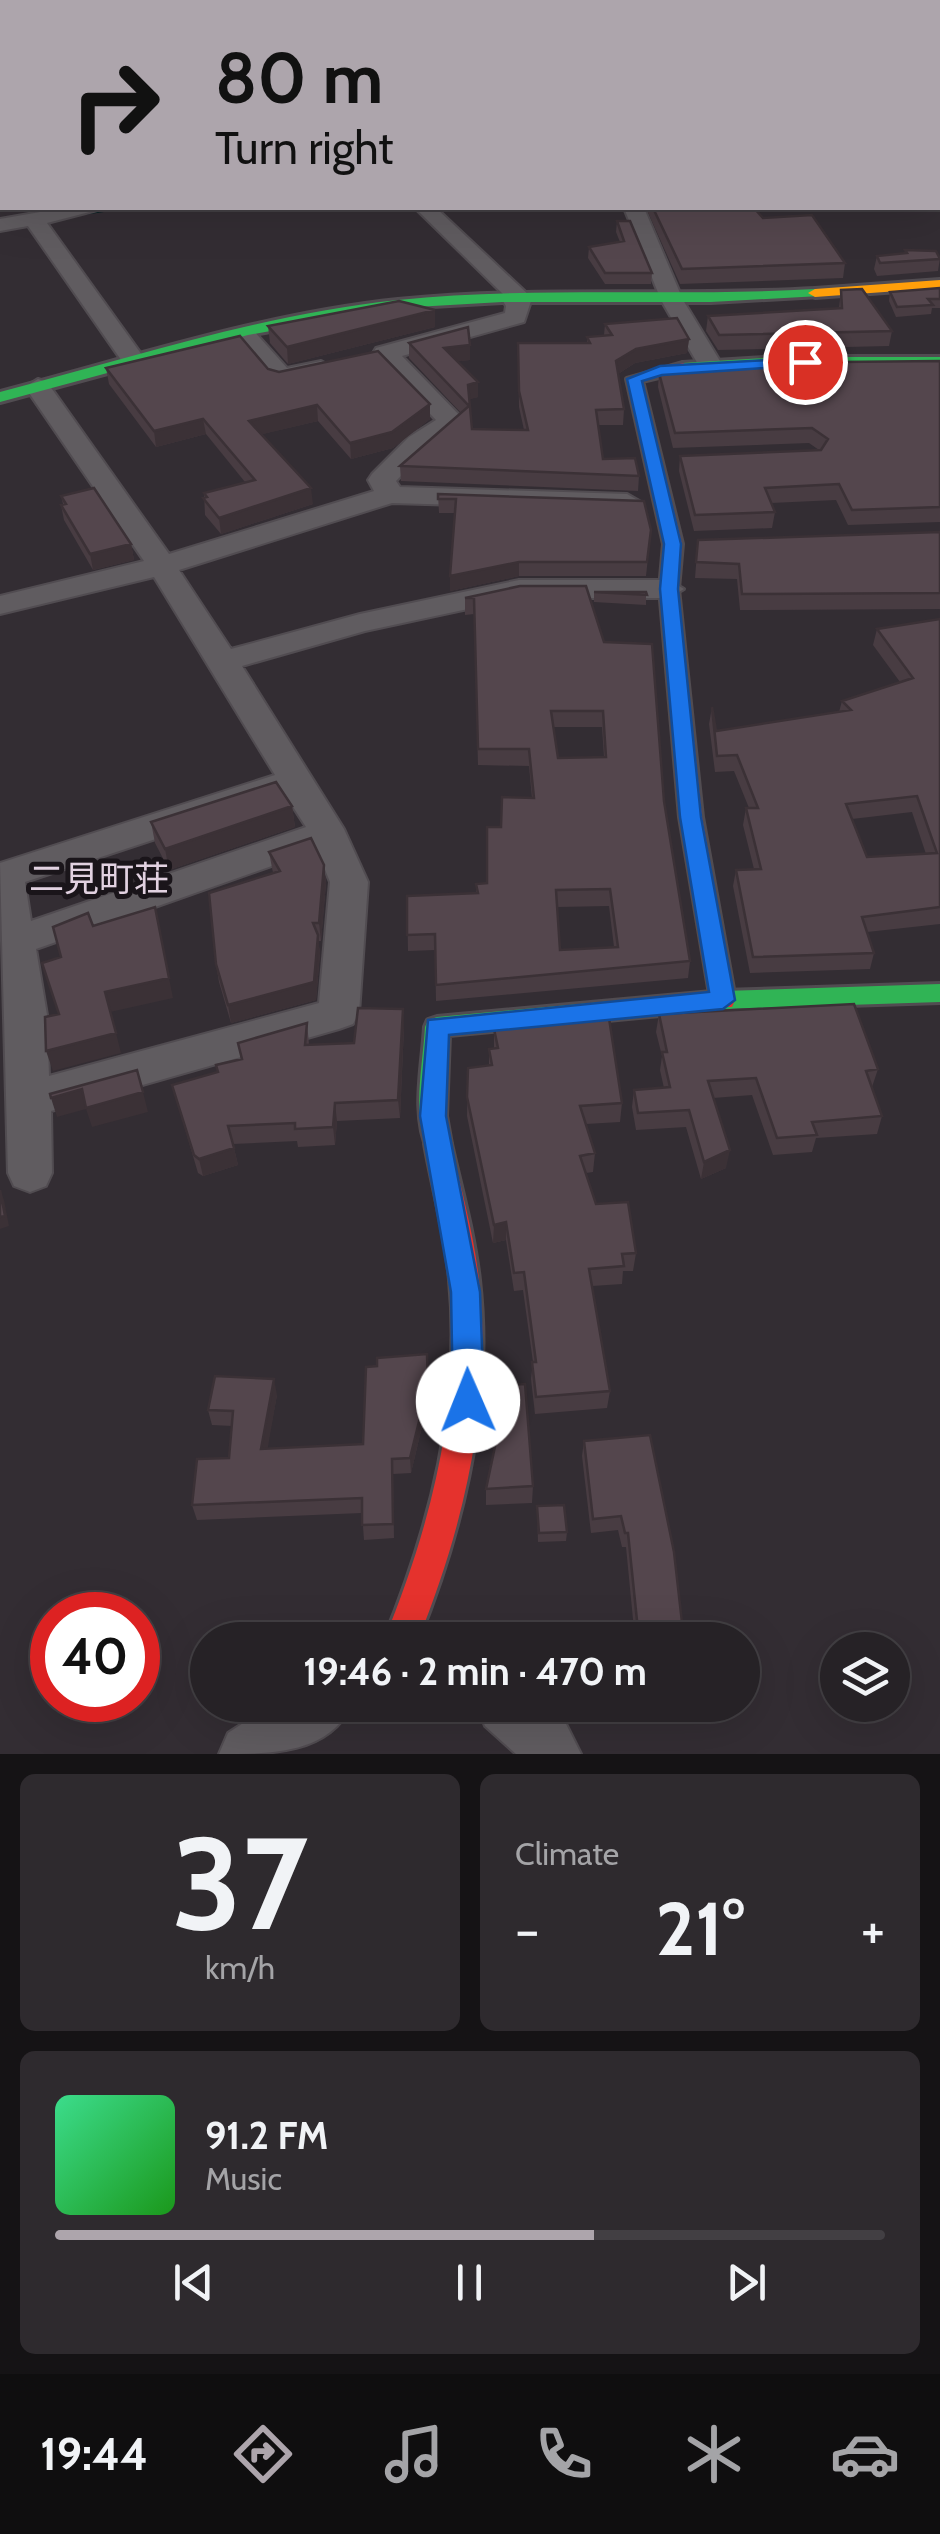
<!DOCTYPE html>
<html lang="en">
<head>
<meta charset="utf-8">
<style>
  body { margin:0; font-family:Cabin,"Noto Sans JP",sans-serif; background:#2e2a2e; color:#f1f3f6; height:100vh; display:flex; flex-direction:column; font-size:38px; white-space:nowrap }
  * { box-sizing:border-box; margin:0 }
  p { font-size:32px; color:#a4a4a7 }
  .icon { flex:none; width:55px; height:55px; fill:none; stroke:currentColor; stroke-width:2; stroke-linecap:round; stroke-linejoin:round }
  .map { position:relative; height:1754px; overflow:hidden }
  .details { display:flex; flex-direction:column; gap:20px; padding:20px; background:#151315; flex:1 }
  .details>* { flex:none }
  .guide { position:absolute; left:0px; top:0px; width:940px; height:210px; box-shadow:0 10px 40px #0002,0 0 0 2px #423f43; background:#ada5ac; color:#111; overflow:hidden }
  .fabs { position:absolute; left:820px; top:1632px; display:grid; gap:20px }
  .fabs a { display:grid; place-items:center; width:90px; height:90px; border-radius:50%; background:#262226; box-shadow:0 10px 40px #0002,0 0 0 2px #423f43; font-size:50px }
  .speed { position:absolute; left:30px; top:1592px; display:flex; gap:20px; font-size:50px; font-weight:700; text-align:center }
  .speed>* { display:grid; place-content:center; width:130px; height:130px; border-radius:50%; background:#262226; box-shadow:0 10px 40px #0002,0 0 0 2px #423f43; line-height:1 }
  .speed .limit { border:15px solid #d22; background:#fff; color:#111 }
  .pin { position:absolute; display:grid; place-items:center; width:85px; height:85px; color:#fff; margin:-42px; border:5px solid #fff; border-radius:50%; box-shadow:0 2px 10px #0007 }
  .me { position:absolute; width:110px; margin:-55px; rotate:359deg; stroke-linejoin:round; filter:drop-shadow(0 0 8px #0008) }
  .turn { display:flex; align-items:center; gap:35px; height:210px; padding:0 50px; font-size:45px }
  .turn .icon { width:130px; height:130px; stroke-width:2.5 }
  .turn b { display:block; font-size:70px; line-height:85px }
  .big { font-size:75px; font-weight:700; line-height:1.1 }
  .details .widget { flex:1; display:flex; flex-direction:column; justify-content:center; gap:15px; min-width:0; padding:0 35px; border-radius:15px; background:#2e2a2e }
  .details .dial { align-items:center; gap:0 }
  .dial b { font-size:130px; line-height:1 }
  .song { display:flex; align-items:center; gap:30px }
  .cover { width:120px; height:120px; border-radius:15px; background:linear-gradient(135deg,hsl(150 70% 55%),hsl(120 70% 35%)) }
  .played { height:10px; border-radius:5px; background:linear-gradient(90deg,#ada5ac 65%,#423f43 65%) }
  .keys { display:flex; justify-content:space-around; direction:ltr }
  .heat { display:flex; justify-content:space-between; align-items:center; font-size:55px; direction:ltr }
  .details .tiles { flex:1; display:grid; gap:20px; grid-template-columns:1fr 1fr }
  .widget:last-child { grid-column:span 2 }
  .trip { position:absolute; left:190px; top:1622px; width:570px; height:100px; border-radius:50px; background:#262226; box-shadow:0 10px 40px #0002,0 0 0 2px #423f43; font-weight:700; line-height:100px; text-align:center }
  .menu { display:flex; height:160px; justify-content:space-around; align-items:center; background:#0f0e0f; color:#a4a4a7 }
  .menu .icon { width:70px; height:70px }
  .menu .current { color:#ada5ac }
  .menu b { font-size:45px; color:#f1f3f6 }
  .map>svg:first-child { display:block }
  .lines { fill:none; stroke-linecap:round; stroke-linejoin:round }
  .stream-far1 { stroke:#052023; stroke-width:4 }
  .stream { stroke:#052023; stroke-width:5 }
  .street-casing { stroke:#514c51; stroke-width:4 }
  .fast-casing { stroke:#514c51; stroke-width:6 }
  .slow-casing { stroke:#514c51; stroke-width:6 }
  .jam-casing { stroke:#514c51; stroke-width:6 }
  .street { fill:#605c60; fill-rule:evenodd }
  .fast { fill:#30b455; fill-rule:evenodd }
  .slow { fill:#ff9f0a; fill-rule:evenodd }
  .jam { fill:#e5322d; fill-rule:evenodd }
  .wall { fill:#483c42; fill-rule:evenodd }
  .shaded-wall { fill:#3b3136 }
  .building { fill:#54464d; stroke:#3b3136; stroke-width:2.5; fill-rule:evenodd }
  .route { fill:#1a73e8; stroke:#114b97; stroke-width:2.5 }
  .labels { text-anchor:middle; stroke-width:10; stroke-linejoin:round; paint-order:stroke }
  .quarter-label { font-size:35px; fill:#e2d2e1; stroke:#1a151a }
</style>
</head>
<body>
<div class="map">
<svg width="940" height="1754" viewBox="0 0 940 1754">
  <rect width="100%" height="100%" fill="#332d33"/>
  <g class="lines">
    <path class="stream-far1" d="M29,2l19,-2"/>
    <path class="stream" d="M86,212l28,-4"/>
    <g class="street-casing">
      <path id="street" d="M162,0h17l2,2h-17z
        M437,0h38l2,2h-41z
        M63,208h42l-58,15 100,139 -3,5h-18l-98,-141 -28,5v-12z
        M415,208h21l96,90 -8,24 -122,34 63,65 -38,28 -31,32 4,6 227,7 14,8 -14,8 -235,-7 -213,67 52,79 129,-35 159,-34h150l15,9 -15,9h-150l-154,33 -123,35 102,163 24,53 -9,131 -6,11 -14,5 -288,82 1,62 -6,13 -16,6 -16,-6 -6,-13 -8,-310 275,-88 -121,-198 -154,37v-18l144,-35 -119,-174 13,-8 9,3 122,172 205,-63 -6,-11 4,-6 37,-37 27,-17 -60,-62 -3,-5 3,-5 129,-35 1,-7 -5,-8 2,-4zM286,796l20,31 -275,94 -6,-39zM317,850l13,32 -11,121 -270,73 -2,-61 -11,-66z
        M624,208h20l39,92 40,66 -3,5h-18l-3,-5 -38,-66z
        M244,327l8,2 35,39 34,-7 12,7 -12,7 -49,7 -40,-48z
        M271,1705h81c-24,49 -80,49 -133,49l9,-21z
        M477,1705h73l12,11 19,38h-65l-31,-28z"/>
    </g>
    <g class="fast-casing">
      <path id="fast" d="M815,289l7,4 -2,3 -109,6h-209l-104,6 -150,27 -248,67v-10c131,-34 263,-78 398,-92 139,-14 278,-3 417,-11z
        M780,357h160v8h-160l-97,6 -7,-4 7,-4z
        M940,984v18l-217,7 -274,26 -3,81 5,28 -4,8 -9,3 -9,-3c-18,-36 -6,-87 -4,-125l3,-7 9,-3 286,-26z"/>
    </g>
    <g class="slow-casing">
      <path id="slow" d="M940,280v8l-125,9 -7,-4 7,-4z"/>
    </g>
    <g class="jam-casing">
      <path id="jam" d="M683,363l7,4 -2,3 -46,11 40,163 -4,45 24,228 33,183 -3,7h-18l-3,-7 -31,-183 -20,-228 4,-45 -37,-165z
        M438,1133l9,3 4,8c10,45 23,90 28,136 14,123 -15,246 -61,360h-34c47,-114 78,-236 66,-360 -4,-46 -17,-91 -25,-136l4,-8z"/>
    </g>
    <use href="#street" class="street"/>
    <use href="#fast" class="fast"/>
    <use href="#slow" class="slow"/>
    <use href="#jam" class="jam"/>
  </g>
  <path class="wall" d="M646,208h108l9,10 82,45 -2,15 -163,6z
    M617,221l35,52 -1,11h-46l-17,-26 1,-11 31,-5 -4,-10z
    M905,250l35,8 -2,13 -61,5 -3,-7 3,-13 28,-3z
    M940,288v20h-8l-1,6 -35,3 -7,-16 1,-9z
    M841,290l51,41 -3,15 -171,4 -12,-19 2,-15 131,-8z
    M605,324l84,15 -2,14 -52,10 -17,11 6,35 -1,16h-25l5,34 36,17 -1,15 -237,-10 -1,-15 61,-53 -52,-55v-15l61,17 -13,1 21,36 -9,2 3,30 52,1 -5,-23 -1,-64h69v-6l17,-2z
    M268,326l167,1 -147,37 -18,-21z
    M940,361v161l-92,3 -12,-25 -65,3 4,9 -3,16 -78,3 -15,-60 1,-15 139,-6 -10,-7 -136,5 -15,-61 1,-14z
    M106,368l162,1 162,35v15l-37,29 -42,11 -33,-38 -56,13 51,70 -92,30 -16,-19 -1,-22 41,-11 -39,-48 -50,13 -47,-63z
    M438,494l213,36 -5,46h-127l-69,15 5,-78h-16z
    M61,496l70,48 3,16 -41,10 -29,-50 -3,-15 2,-1z
    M940,532v77l-200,1 -3,-31 -42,-1 3,-38z
    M520,586l84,56 60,159 26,160 -2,17 -252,23 -1,-51 -27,1 -1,-55 69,-2v-10l11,-1 14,-56 31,-29 -3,-32 -51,-1 -4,-151 -9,1v-17zM553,727h49l2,30 -46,1zM609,906l5,41 -54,3 -3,-43z
    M594,592h52v13l-52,-3z
    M940,619v305l-73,8 7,21 -4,16 -120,4 -17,-87 3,-16 18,-1 -11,-44 3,-17h3l-15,-37 -19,1 -6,-48 3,-17 4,24 123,-19 3,-11 58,-19 -27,-37 4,-16zM912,812l14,42 -59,3 -15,-38z
    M292,806l3,21 -126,43 -14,-27 -4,-21z
    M269,852l55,13 2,18 -5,58h-3l2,12 -4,47 -85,23 -12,-41 -3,-18 57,-91z
    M659,1014l219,55 -6,18 10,29 -5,18 -61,4 -4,14 -39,3 -21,-60 -39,3 13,70 -25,11 -15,-52 -50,3 -4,-23 2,-17 30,-2 -4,-18 2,-14 -6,-24z
    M307,1023l2,21 45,-1 50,-16 -4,91 -63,3 -2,24 -37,2 -1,-6 -64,3 5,21 -35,11 -5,-3 -26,-88 45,-13 24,-13 -3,-16z
    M494,1029l128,74 -2,19 -34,2 9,29 -2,19 -7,1 10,31 40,49 -3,18h-10l-1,13 -30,2 18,105 -3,17 -72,6 -4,-35 2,-17 -10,-72 -9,1 -8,-51 -13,3 -26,-127 1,-48 21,-3v-16l5,-1z
    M277,1395l-10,53 96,-4 65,-43 -17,72 -18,1 1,64 -30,2 -2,-27 -165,7 -5,-15 37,-47 3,-32 -20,-1 -4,-15z
    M584,1441l100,199h-49l-9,-93h-4l-4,-17 -27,3 -9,-77z
    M533,1486l-1,17 -46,2v-16z
    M537,1506l30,26 -1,9 -28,1z"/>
  <path class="shaded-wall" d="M435,310v17l-147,37 -1,-17z
    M689,339l-2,14 -52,10 -20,13 1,-15 20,-12z
    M470,345v15l-26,3v-15z
    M478,382v15l-10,3v-15z
    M430,404v15l-37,29 -42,11 -1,-16z
    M317,405l1,16 -67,16 -2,-16z
    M203,419l3,15 -50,13 -2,-16z
    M311,488l2,16 -92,30 -2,-16z
    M131,544l3,16 -41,10 -3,-16z
    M519,562v14l-69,15v-15z
    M292,806l3,21 -126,43 -4,-21z
    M324,865l2,18 -5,58 -2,-18z
    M155,907l18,91 -63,14 -5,-20z
    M318,935l2,18 -4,47 -85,23 -3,-18z
    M403,1009l1,18 -4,91 -2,-18z
    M116,1033l5,20 -68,18 -7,-20z
    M82,1089l61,3 5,20 -56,15 -6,-18 -29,8 -6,-19z
    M335,1103l2,18 -2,24 -2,-18z
    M234,1148l4,17 -35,11 -4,-17z
    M730,1150l-4,18 -25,11 3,-17z
    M0,1190l4,10 5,26 -9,3z
    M506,1222v18l-13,3 1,-18z
    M427,1354l1,47 -17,72 -1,-15z
    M274,1379l3,16 -12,69 -4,-15z"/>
  <path class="building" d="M630,0h48l2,2h-49z
    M883,0h51l-1,2h-50z
    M2,138v29l-2,-10v-15z
    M653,208h101l9,10 49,-3 33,48 -163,6z
    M617,221h13l22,52h-47l-16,-26 35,-6z
    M905,250l31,1 4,8 -60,4 -3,-7 30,-3z
    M940,288v11h-12l5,6 -36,2 -7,-15z
    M862,289l30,42 -173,4 -11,-19 134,-8 -1,-18z
    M399,301l36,9 -148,37 -19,-21z
    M677,318l12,21 -53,10 -20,12 8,48 -28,1 7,49 32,-1 4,18 -239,-10 69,-60 -60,-63 59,-16 2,18 -26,3 34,34 -10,3 4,44 56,1 -9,-39 -1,-48h72l-3,-6 25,-2 -7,-11z
    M240,336l28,33 11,3 99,-21 52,53 -38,28 -42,11 -33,-38 -68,16 62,67 -92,30 -16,-20 4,-1 -3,-4 51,-13 -52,-61 -49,12 -48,-63z
    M940,361v146l-88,3 -13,-26 -74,4 10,24 -80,3 -15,-59 141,-6 7,-11 -16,-11 -137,5 -16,-60 75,-10z
    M94,488l37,56 -41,10 -29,-49 5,-1 -5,-8z
    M438,494l206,7 7,29 -4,32h-128l-69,14 6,-77h-18z
    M940,532v61l-198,1 -3,-30 -43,-2 2,-22z
    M520,586h66l18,56 48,2 12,157 26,160 -254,24 -1,-51 -28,1v-39l71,-3 -2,-9 11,-1v-56h14l1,-30 32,1 -5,-49h-51l-4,-151h-9zM551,711h52l3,46 -48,1zM610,889l8,58 -58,3 -4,-60z
    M594,592h52l1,3z
    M940,619v288l-78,10 12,36 -121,4 -17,-87 25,-1 -15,-61h12l-21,-53 -20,1 -5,-49 4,24 135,-21 -9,-9 71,-23 -36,-49zM917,796l20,57 -70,4 -21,-53z
    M276,782l16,24 -127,43 -14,-27z
    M311,838l13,27 -5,58h-6l5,12 -4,47 -86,23 -12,-41 -7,-71 71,-22 -11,-19z
    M155,907l14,71 -64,14 11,41 -70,18 -1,-34 14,-3 -17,-51 19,-6 -8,-30 35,-14 5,13z
    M854,1004l24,65 -12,2 16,45 -70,6 5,13 -40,3 -21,-60 -48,3 22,69 -26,12 -15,-52 -51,3 -4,-23 36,-3 -8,-35h5l-8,-38z
    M358,1008l45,1 -5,91 -63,3 -2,24 -38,2v-6l-67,3 6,22 -35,11 -5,-4 -22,-70 46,-13 -2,-7 26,-6 -4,-16 69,-20 -2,22 49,-2z
    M609,1018l13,85 -42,3 15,47 -15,3 16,48 32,-2 8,51 -14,1 2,12 -35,3 21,122 -74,6 -4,-35h4l-12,-90 -10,1 -8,-51 -12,3 -27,-128 1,-29 24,-3 -3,-16 9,-1 -4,-19z
    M137,1070l6,22 -57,16 -4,-19 -31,9 -1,-4z
    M0,1190l5,26 -5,1z
    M427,1354l1,31 -18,73 -18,1 1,65 -31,1v-27l-170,7 5,-46 32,-1 4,-47 -25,-1 7,-34 59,3 -13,70 102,-5 3,-77 11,-1v-8z
    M525,1384l8,102 -47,3 22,-104z
    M650,1435l24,117 10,88h-45l-11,-107h-3l-4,-17 -28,3 -9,-78z
    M564,1505l3,27 -28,1 -2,-27z"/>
  <path class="route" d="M805,358l7,4 -2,3 -148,10 -20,6 39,163 -3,45 23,228 34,183 -12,9 -274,26 -3,81 34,176 4,109 -5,10 -11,5 -11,-5 -4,-10 -2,-109 -31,-176 8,-96 281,-28 -29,-175 -20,-228 4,-45 -37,-165 33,-13z"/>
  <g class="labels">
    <g class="quarter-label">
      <text x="99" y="891">二見町荘</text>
    </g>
  </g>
</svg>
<div class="fabs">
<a><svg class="icon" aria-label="layers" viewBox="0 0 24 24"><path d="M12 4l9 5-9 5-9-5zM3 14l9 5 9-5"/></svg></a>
</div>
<div class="speed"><div class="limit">40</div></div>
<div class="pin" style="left:805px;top:362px;background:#d93025"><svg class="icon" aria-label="arrive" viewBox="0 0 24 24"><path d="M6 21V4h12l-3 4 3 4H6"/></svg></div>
<svg class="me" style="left:468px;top:1401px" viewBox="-20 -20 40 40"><circle r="19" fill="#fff"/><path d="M0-13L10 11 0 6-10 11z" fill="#1a73e8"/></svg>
<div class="trip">19:46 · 2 min · 470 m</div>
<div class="guide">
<div class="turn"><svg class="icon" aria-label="right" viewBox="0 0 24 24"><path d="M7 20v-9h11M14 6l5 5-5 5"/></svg><div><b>80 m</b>Turn right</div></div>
</div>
</div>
<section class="details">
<div class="tiles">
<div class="widget dial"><b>37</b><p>km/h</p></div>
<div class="widget"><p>Climate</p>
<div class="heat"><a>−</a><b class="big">21°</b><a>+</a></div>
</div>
<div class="widget">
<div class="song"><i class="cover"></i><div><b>91.2 FM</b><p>Music</p></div></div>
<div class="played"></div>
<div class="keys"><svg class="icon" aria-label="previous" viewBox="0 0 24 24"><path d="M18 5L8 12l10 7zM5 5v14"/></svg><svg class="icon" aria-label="pause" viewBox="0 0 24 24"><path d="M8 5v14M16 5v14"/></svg><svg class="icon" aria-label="next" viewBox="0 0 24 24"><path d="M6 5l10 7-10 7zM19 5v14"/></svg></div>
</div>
</div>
</section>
<nav class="menu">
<b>19:44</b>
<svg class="icon current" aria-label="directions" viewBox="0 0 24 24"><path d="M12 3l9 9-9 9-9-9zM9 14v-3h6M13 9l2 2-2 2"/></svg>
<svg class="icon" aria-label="music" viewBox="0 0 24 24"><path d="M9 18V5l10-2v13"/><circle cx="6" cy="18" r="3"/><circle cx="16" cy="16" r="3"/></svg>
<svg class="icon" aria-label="phone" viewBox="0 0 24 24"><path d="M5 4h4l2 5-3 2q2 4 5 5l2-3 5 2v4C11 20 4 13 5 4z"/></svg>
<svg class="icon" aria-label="climate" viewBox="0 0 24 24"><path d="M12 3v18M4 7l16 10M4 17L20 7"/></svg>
<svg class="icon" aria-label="car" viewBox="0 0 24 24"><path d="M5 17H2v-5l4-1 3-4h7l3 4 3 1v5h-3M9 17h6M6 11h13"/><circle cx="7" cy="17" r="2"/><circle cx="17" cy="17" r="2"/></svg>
</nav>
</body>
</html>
